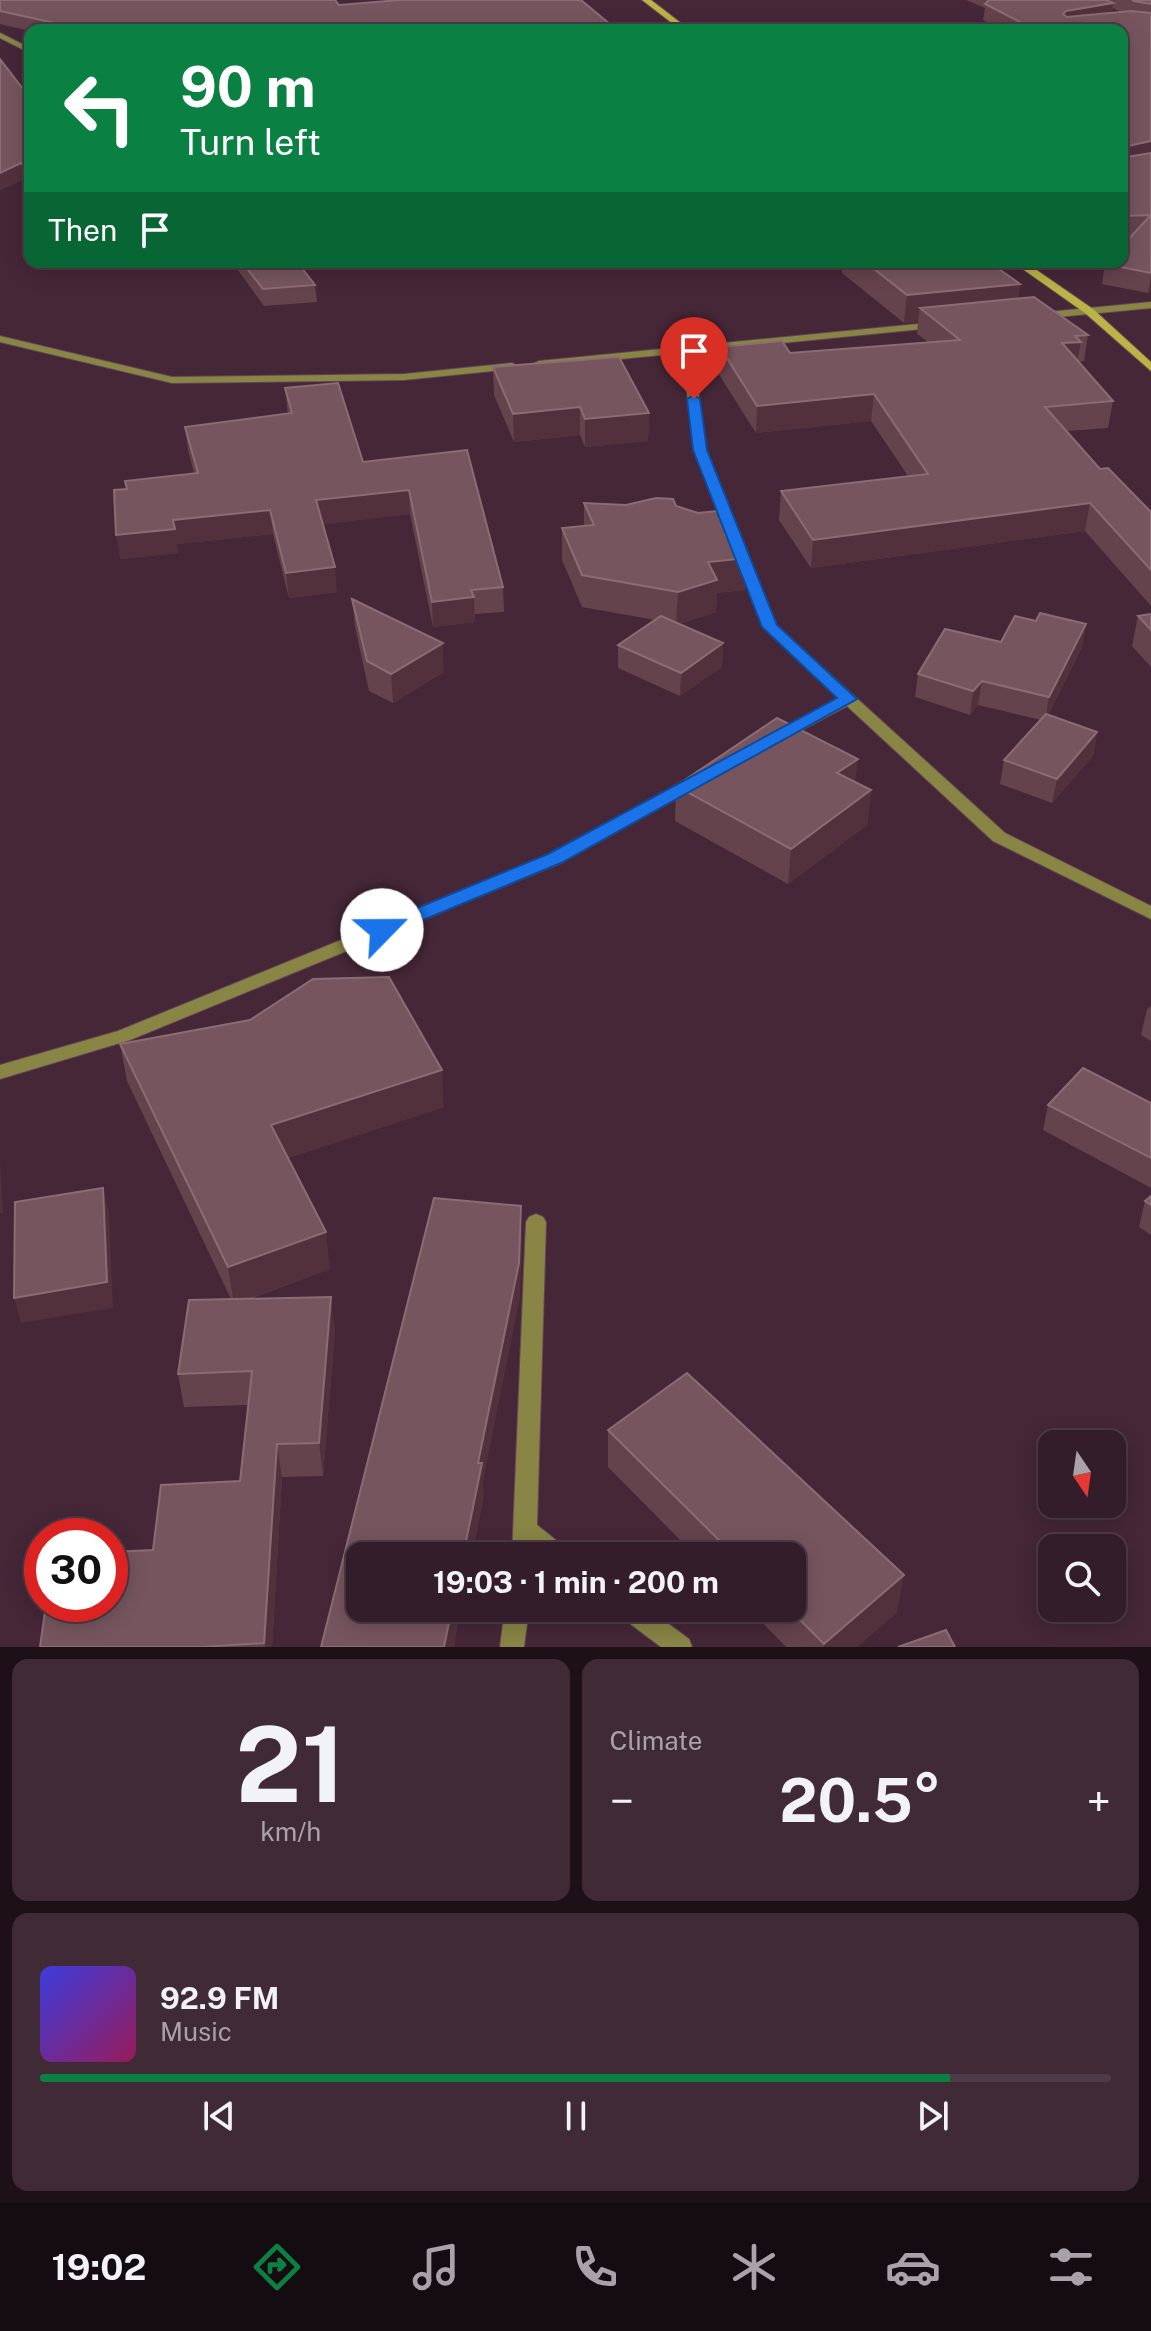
<!DOCTYPE html>
<html lang="en">
<head>
<meta charset="utf-8">
<style>
  body { margin:0; font-family:"Public Sans",sans-serif; background:#3f2a36; color:#f1f3f6; height:100vh; display:flex; flex-direction:column; font-size:30px; white-space:nowrap }
  * { box-sizing:border-box; margin:0 }
  p { font-size:26px; color:#a9a2a8 }
  .icon { flex:none; width:44px; height:44px; fill:none; stroke:currentColor; stroke-width:2; stroke-linecap:round; stroke-linejoin:round }
  .map { position:relative; height:1647px; overflow:hidden }
  .side { display:flex; flex-direction:column; gap:12px; padding:12px; background:#1d1017; flex:1 }
  .side>* { flex:none }
  .hud { position:absolute; left:24px; top:24px; width:1104px; height:244px; border-radius:16px; box-shadow:0 4px 20px #0003,0 0 0 2px #4e3b47; background:#0b8043; color:#fff; overflow:hidden }
  .needle { width:52px; rotate:167deg }
  .tools { position:absolute; left:1038px; top:1430px; display:grid; gap:16px }
  .tools a { display:grid; place-items:center; width:88px; height:88px; border-radius:16px; background:#341d2a; box-shadow:0 4px 20px #0003,0 0 0 2px #4e3b47; font-size:40px }
  .speed { position:absolute; left:24px; top:1518px; display:flex; gap:16px; font-size:40px; font-weight:700; text-align:center }
  .speed>* { display:grid; place-content:center; width:104px; height:104px; border-radius:50%; background:#341d2a; box-shadow:0 4px 20px #0003,0 0 0 2px #4e3b47; line-height:1 }
  .speed .limit { border:12px solid #d22; background:#fff; color:#111 }
  .pin { position:absolute; display:grid; place-items:center; width:68px; height:68px; color:#fff; margin:-82px -34px; border-radius:50% 50% 50% 0; rotate:-45deg; box-shadow:0 0 8px #0007 }
  .pin .icon { rotate:45deg }
  .me { position:absolute; width:88px; margin:-44px; rotate:67deg; stroke-linejoin:round; filter:drop-shadow(0 0 6px #0008) }
  .turn { display:flex; align-items:center; gap:28px; height:168px; padding:0 24px; font-size:36px }
  .turn .icon { width:104px; height:104px; stroke-width:2.5 }
  .turn b { display:block; font-size:56px; line-height:68px }
  .then { display:flex; align-items:center; height:76px; padding:0 24px; background:#0003; gap:16px; font-size:30px }
  .big { font-size:60px; font-weight:700; line-height:1.1 }
  .side .tile { flex:1; display:flex; flex-direction:column; justify-content:center; gap:12px; min-width:0; padding:0 28px; border-radius:16px; background:#3f2a36 }
  .side .dial { align-items:center; gap:0 }
  .dial b { font-size:104px; line-height:1 }
  .song { display:flex; align-items:center; gap:24px }
  .cover { width:96px; height:96px; border-radius:12px; background:linear-gradient(135deg,hsl(240 70% 55%),hsl(330 70% 35%)) }
  .played { height:8px; border-radius:4px; background:linear-gradient(90deg,#0b8043 85%,#4e3b47 85%) }
  .keys { display:flex; justify-content:space-around; direction:ltr }
  .heat { display:flex; justify-content:space-between; align-items:center; font-size:44px; direction:ltr }
  .side .tiles { flex:1; display:grid; gap:12px; grid-template-columns:1fr 1fr }
  .tile:last-child { grid-column:span 2 }
  .trip { position:absolute; left:346px; top:1542px; width:460px; height:80px; border-radius:16px; background:#341d2a; box-shadow:0 4px 20px #0003,0 0 0 2px #4e3b47; font-weight:700; line-height:80px; text-align:center }
  .dock { display:flex; height:128px; justify-content:space-around; align-items:center; background:#150c11; color:#a9a2a8 }
  .dock .icon { width:56px; height:56px }
  .dock .selected { color:#0b8043 }
  .dock b { font-size:36px; color:#f1f3f6 }
  .map>svg:first-child { display:block }
  .lines { fill:none; stroke-linecap:round; stroke-linejoin:round }
  .street-casing { stroke:#624656; stroke-width:2 }
  .secondary-casing { stroke:#624656; stroke-width:2 }
  .street { fill:#898545; fill-rule:evenodd }
  .secondary { fill:#bab346; fill-rule:evenodd }
  .wall { fill:#65434c; fill-rule:evenodd }
  .shaded-wall { fill:#52313c }
  .building { fill:#76555e; stroke:#8b6c75; stroke-width:2 }
  .route { fill:#1a73e8; stroke:#114b97; stroke-width:2 }
</style>
</head>
<body>
<div class="map">
<svg width="1151" height="1647" viewBox="0 0 1151 1647">
  <rect width="100%" height="100%" fill="#452738"/>
  <g class="lines">
    <g class="street-casing">
      <path id="street" d="M0,33l30,15v5l-30,-15z
        M1151,302v6l-114,11 -5,-3 5,-3z
        M938,322l5,3 -1,2 -249,25 13,98 70,175 229,208 146,73v13l-158,-78 -146,-135 -66,35h-10l-3,-3 3,-3 68,-37 -76,-71 -69,-177 -12,-97 -143,14 -6,-3 6,-3z
        M0,336l172,41 232,-3 108,-11 6,3 -6,3 -108,11 -232,3 -172,-41z
        M692,779l6,2 2,3 -2,3 -137,76 -431,177 -130,39v-14l118,-34 431,-176z
        M536,1214l7,3 3,5 -9,303 30,24 4,7h-30l-5,-4v4h-24l14,-334 3,-5z
        M505,1608h24l-5,39h-24z
        M616,1608h31l42,31 3,8h-31l-41,-31z"/>
    </g>
    <g class="secondary-casing">
      <path id="secondary" d="M642,0h9l39,30h-9z
        M1013,262h12l68,47 58,53v9l-66,-58z"/>
    </g>
    <use href="#street" class="street"/>
    <use href="#secondary" class="secondary"/>
  </g>
  <path class="wall" d="M0,0l339,5 278,25 -587,1 -30,-7z
    M966,0h140l3,1v-1h42v290l-3,3 -46,-9 3,-20 27,-29h-10v-205h-119l-20,-10 2,-12zM1113,8l8,4h-9z
    M30,98v86l-6,-5 -24,11z
    M232,262h65l18,23 2,17 -53,4z
    M842,262h147l31,22 -2,15 70,36 -4,26 -5,1 34,39 -5,27 -41,3 33,38 51,43v94l-66,-75 -274,37 -32,-48 2,-29 127,-15 -37,-55 -115,12 -38,-60 2,-26 70,6 138,-11 -11,-8 1,-13 -14,2 -62,-50z
    M493,367l156,46 -1,28 -63,6 -5,-12 -66,7 -20,-47z
    M285,388l78,74 104,-12 36,137 1,25 -29,2v8l-42,5 -23,-113 -87,10 14,68 -48,6 -16,-64 -96,10 1,9 -58,6 7,-70 67,-16 -6,-23 -3,-23 103,-13z
    M584,503l42,2 100,31 21,22 -2,32 -28,3 -1,19 -38,12 45,19 -1,24 -42,29 -62,-28v-23l37,-25 -73,-13 -20,-47v-32l22,-2z
    M352,599l92,73 -51,31 -24,-12 -14,-64z
    M1151,614v53l-19,-21 6,-30z
    M1036,621l50,3 -4,23 -34,68 49,17 -4,24 -41,47 -52,-19 4,-24 37,-40 -63,-15 -8,10 -55,-18 3,-23 83,-32z
    M856,783l15,7 -4,35 -79,59 -113,-63 1,-35z
    M1151,1006v35l-10,-6 6,-26z
    M120,1044l324,63 -156,51 42,111 -81,30 86,31 -12,146 -41,1 -10,170h-232l113,-97 87,-69 9,-76 -65,2 -6,-33 53,-75 -104,-218z
    M1151,1103v85l-108,-58 5,-25z
    M1151,1196v39l-12,-8 6,-26z
    M608,1430l289,182 -40,35h-71l-38,-39h44v-52h-96l-88,-89z"/>
  <path class="shaded-wall" d="M1113,3l-2,16 -50,11 2,-16 3,-3z
    M1151,141v15l-29,9 1,-18z
    M21,163l3,16 -24,11v-17z
    M1151,276v14l-3,3z
    M1020,284l-4,28 -96,-4 -2,13 -14,2 3,-28z
    M1081,342l-5,26 -14,-25z
    M874,394l-3,27 -115,12 1,-27z
    M580,407v28l-66,7 -1,-28z
    M649,413l-1,28 -63,6v-28z
    M409,490l1,24 -92,11 -2,-25z
    M1090,503l-5,28 -274,37 2,-28z
    M270,510l3,24 -96,10 1,9 -58,6 -4,-24 57,-15z
    M747,558l-2,32 -28,3 -1,19 -40,12 2,-32 30,-30z
    M335,567l2,25 -48,6 -3,-25z
    M474,597l1,25 -42,5 -1,-25z
    M1086,624l-4,23 -37,74 4,-24z
    M443,643l1,29 -51,31 -2,-29z
    M723,643l-1,24 -42,29 1,-23z
    M982,681l-4,24 -8,10 3,-24z
    M1097,732l-4,24 -41,47 5,-24z
    M858,759l-4,34 -17,-20z
    M871,790l-4,35 -79,59 3,-35z
    M442,1070l2,37 -168,55 -5,-37z
    M0,1159l3,54h-3z
    M103,1188l6,25 4,95 -92,15 -7,-25z
    M521,1206l1,34 -2,57 -37,184 1,16 -12,59h-9z
    M326,1232l4,37 -96,35 -6,-37z
    M331,1297l4,33 -12,146 -4,-33z
    M277,1444l5,33 -10,170h-7z
    M904,1575l-7,37 -40,35h-33v-3z
    M452,1608h9l-7,39h-10z"/>
  <path class="building" d="M0,0h335l4,5 61,-5h181l36,30h-547l-6,-5 -64,-14z
    M989,0h117l7,3 -47,8 -3,3 4,3 64,-6 20,2v128l-28,6 3,10 25,-4v62l-29,1v-186h-86l-51,-26z
    M1132,0h19v4l-17,-3z
    M0,59l30,39v73l-9,-8 -21,10z
    M1151,215v58l-46,-9 2,-2h15v-16z
    M242,262h55l18,23 -52,4z
    M865,262h124l31,22 -113,11z
    M1034,297l54,38 -13,1 6,6 -19,1 51,58 -68,6 55,62 8,-1 43,44v58l-61,-67 -277,37 -32,-49 147,-17 -54,-80 -117,12 -37,-59 62,-6 8,12 170,-13 -40,-32z
    M619,357l30,56 -64,6 -5,-12 -67,7 -20,-47z
    M338,383l25,79 104,-12 36,137 -32,3 3,7 -42,5 -23,-112 -93,10 19,67 -49,6 -16,-63 -97,10 2,9 -59,6 -2,-45 13,-1 -2,-8 73,-8 -13,-46 107,-14 -7,-25z
    M656,498l17,1 3,7 22,7 29,-3 -2,25 19,15 3,8 -39,4 9,18 -39,12 -96,-17 -20,-47 32,-3 -10,-22 42,2z
    M352,599l91,44 -52,31 -24,-13z
    M1040,613l46,11 -37,73 -67,-16 -9,10 -55,-17 27,-45 56,13 14,-26 21,5z
    M1151,614v16l-13,-14z
    M661,616l62,27 -42,30 -63,-28z
    M1046,714l51,18 -40,47 -53,-19z
    M777,718l81,41 -21,14 34,17 -80,59 -115,-63z
    M389,977l53,93 -171,55 55,107 -98,35 -108,-223 130,-24 63,-41z
    M1083,1068l68,35v55l-103,-53z
    M103,1188l4,94 -93,16 1,-96z
    M1151,1196v9l-6,-4z
    M434,1198l87,8 -2,57 -41,200h4l-19,93h-103v52h92l-8,39h-123z
    M331,1297l-12,146 -42,1 -13,199 -62,4h-162l6,-43h64v-52l43,-2 8,-65 79,-4 12,-110 -74,3 11,-74z
    M687,1373l217,202 -80,69 -36,-36h4v-52h-57l-127,-126z
    M946,1630l9,17h-57z"/>
  <path class="route" d="M694,395l6,4 7,51 70,175 80,74 -296,164 -172,71h-13l-3,-4 3,-5 172,-71 289,-156 -75,-71 -69,-177 -6,-51z"/>
</svg>
<div class="tools">
<a><svg class="needle" viewBox="-14 -14 28 28"><path d="M0-13l5 13h-10z" fill="#e53935"/><path d="M0 13l5-13h-10z" fill="#a9a2a8"/></svg></a>
<a><svg class="icon" aria-label="search" viewBox="0 0 24 24"><circle cx="10" cy="10" r="6"/><path d="M15 15l6 6"/></svg></a>
</div>
<div class="speed"><div class="limit">30</div></div>
<div class="pin" style="left:694px;top:399px;background:#d93025"><svg class="icon" aria-label="arrive" viewBox="0 0 24 24"><path d="M6 21V4h12l-3 4 3 4H6"/></svg></div>
<svg class="me" style="left:382px;top:930px" viewBox="-20 -20 40 40"><circle r="19" fill="#fff"/><path d="M0-13L10 11 0 6-10 11z" fill="#1a73e8"/></svg>
<div class="trip">19:03 · 1 min · 200 m</div>
<div class="hud">
<div class="turn"><svg class="icon" aria-label="left" viewBox="0 0 24 24"><path d="M17 20v-9H6M10 6l-5 5 5 5"/></svg><div><b>90 m</b>Turn left</div></div>
<div class="then">Then<svg class="icon" aria-label="arrive" viewBox="0 0 24 24"><path d="M6 21V4h12l-3 4 3 4H6"/></svg></div>
</div>
</div>
<section class="side">
<div class="tiles">
<div class="tile dial"><b>21</b><p>km/h</p></div>
<div class="tile"><p>Climate</p>
<div class="heat"><a>−</a><b class="big">20.5°</b><a>+</a></div>
</div>
<div class="tile">
<div class="song"><i class="cover"></i><div><b>92.9 FM</b><p>Music</p></div></div>
<div class="played"></div>
<div class="keys"><svg class="icon" aria-label="previous" viewBox="0 0 24 24"><path d="M18 5L8 12l10 7zM5 5v14"/></svg><svg class="icon" aria-label="pause" viewBox="0 0 24 24"><path d="M8 5v14M16 5v14"/></svg><svg class="icon" aria-label="next" viewBox="0 0 24 24"><path d="M6 5l10 7-10 7zM19 5v14"/></svg></div>
</div>
</div>
</section>
<nav class="dock">
<b>19:02</b>
<svg class="icon selected" aria-label="directions" viewBox="0 0 24 24"><path d="M12 3l9 9-9 9-9-9zM9 14v-3h6M13 9l2 2-2 2"/></svg>
<svg class="icon" aria-label="music" viewBox="0 0 24 24"><path d="M9 18V5l10-2v13"/><circle cx="6" cy="18" r="3"/><circle cx="16" cy="16" r="3"/></svg>
<svg class="icon" aria-label="phone" viewBox="0 0 24 24"><path d="M5 4h4l2 5-3 2q2 4 5 5l2-3 5 2v4C11 20 4 13 5 4z"/></svg>
<svg class="icon" aria-label="climate" viewBox="0 0 24 24"><path d="M12 3v18M4 7l16 10M4 17L20 7"/></svg>
<svg class="icon" aria-label="car" viewBox="0 0 24 24"><path d="M5 17H2v-5l4-1 3-4h7l3 4 3 1v5h-3M9 17h6M6 11h13"/><circle cx="7" cy="17" r="2"/><circle cx="17" cy="17" r="2"/></svg>
<svg class="icon" aria-label="filters" viewBox="0 0 24 24"><path d="M4 7h16M4 17h16"/><circle cx="9" cy="7" r="2"/><circle cx="15" cy="17" r="2"/></svg>
</nav>
</body>
</html>
